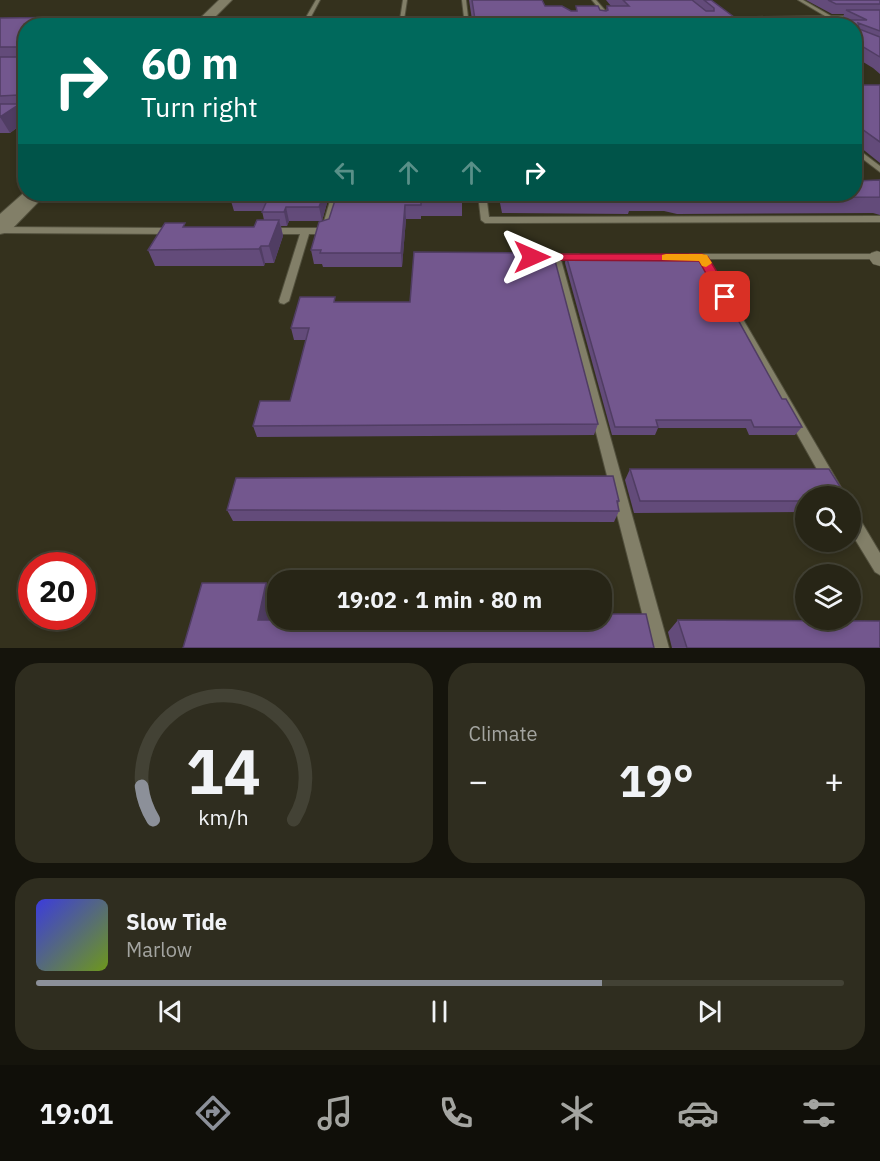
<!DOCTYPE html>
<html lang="en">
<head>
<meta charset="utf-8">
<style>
  body { margin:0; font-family:"IBM Plex Sans",sans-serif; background:#2f2d1f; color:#f1f3f6; height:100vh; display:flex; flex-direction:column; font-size:22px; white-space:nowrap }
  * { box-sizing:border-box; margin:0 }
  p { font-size:20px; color:#a4a5a1 }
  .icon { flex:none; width:33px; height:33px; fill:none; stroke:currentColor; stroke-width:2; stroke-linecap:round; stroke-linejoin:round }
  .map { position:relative; height:648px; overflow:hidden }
  .details { display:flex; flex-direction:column; gap:15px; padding:15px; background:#15140c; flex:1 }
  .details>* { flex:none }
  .hud { position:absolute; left:18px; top:18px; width:844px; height:183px; border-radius:24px; box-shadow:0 3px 9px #0003,0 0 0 2px #434235; background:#00695c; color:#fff; overflow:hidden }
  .controls { position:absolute; left:795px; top:486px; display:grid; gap:12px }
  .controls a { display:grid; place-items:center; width:66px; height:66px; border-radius:50%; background:#272516; box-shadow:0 3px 9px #0003,0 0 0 2px #434235; font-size:30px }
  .speed { position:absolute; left:18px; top:552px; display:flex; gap:12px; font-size:30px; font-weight:700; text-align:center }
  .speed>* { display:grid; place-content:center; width:78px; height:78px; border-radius:50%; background:#272516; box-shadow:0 3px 9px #0003,0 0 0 2px #434235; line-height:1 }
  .speed .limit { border:9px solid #d22; background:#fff; color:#111 }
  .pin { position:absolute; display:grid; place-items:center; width:51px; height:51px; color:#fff; margin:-26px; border-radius:12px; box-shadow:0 3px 9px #0006 }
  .me { position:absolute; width:66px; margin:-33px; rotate:90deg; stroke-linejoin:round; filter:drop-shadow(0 0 4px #0008) }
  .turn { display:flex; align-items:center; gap:21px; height:126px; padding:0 24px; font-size:27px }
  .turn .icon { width:78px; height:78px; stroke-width:2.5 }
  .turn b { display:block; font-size:42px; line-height:51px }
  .lanes { display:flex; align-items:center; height:57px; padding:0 24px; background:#0003; justify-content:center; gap:30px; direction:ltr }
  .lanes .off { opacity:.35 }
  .big { font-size:45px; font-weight:800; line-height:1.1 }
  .details .widget { flex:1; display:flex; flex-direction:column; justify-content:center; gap:9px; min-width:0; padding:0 21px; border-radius:24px; background:#2f2d1f }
  .details .dial { align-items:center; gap:0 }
  .dial svg { height:156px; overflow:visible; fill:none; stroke:#434235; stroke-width:7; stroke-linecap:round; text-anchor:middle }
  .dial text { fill:#f1f3f6; stroke:none }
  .song { display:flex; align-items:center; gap:18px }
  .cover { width:72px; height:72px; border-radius:9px; background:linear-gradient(135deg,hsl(240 70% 55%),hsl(80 70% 35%)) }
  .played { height:6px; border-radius:3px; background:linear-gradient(90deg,#8c9099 70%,#434235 70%) }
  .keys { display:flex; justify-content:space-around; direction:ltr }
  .heat { display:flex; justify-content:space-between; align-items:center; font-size:33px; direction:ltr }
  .details .tiles { flex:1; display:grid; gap:15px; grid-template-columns:1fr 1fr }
  .widget:last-child { grid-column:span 2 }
  .trip { position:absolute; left:267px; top:570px; width:345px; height:60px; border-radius:24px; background:#272516; box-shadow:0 3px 9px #0003,0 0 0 2px #434235; font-weight:800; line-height:60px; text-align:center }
  .tab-bar { display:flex; height:96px; justify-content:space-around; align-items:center; background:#100f09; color:#a4a5a1 }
  .tab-bar .icon { width:42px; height:42px }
  .tab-bar .current { color:#8c9099 }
  .tab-bar b { font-size:27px; color:#f1f3f6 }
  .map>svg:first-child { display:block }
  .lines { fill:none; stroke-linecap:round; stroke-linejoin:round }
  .lane-casing { stroke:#52503d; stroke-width:2 }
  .street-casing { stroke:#52503d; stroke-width:1 }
  .secondary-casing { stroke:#52503d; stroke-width:2 }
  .lane { fill:#827f68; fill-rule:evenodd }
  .street { fill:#827f68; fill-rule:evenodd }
  .secondary { fill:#827f68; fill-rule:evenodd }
  .wall { fill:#634b7a }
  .shaded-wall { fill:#503d63 }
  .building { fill:#73578e; stroke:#503d63; stroke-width:1.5 }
  .route { fill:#e11d48; stroke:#92132f; stroke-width:1.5 }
  .slow { fill:#f59e0b }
</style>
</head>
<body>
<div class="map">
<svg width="880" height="648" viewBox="0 0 880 648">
  <rect width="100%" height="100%" fill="#34311d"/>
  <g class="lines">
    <g class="lane-casing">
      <path id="lane" d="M316,0h4l-14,26h-5z
        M403,0h4l-4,26h-4z
        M462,0h4l3,26h-4z
        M592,0h4l14,16 -9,6 2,4h-4l-2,-4 8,-6z
        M798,0h5l28,16h49v2l-125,-1 70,-1z
        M855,147l25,19v6l-25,-19z
        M332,194h8l-10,37 -4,3h-17l-20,67 -5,3 -4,-1 -1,-2 21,-67h-33l-4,-3 4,-3h55z
        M478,194h8l3,23 391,-1v6l-395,1 -4,-3z
        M0,227l174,1 4,3 -4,3 -174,-1z
        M540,254h39l5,3 -5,3h-18l108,388h-18l-99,-388 -15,-1 -2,-2z
        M690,254h187l3,1v4h-193l-2,-2z
        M725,294l5,3 116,199h-14l-112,-199z
        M850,509l5,2 25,42v22l-5,-3 -25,-41z"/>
    </g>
    <g class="street-casing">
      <path id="street" d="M877,251l3,1v14l-7,-2 -5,-7 3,-4z"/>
    </g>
    <g class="secondary-casing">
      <path id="secondary" d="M219,0h13l-26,26h-14z
        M26,191v3h20l-37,38 -9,2v-20z"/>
    </g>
    <use href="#lane" class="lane"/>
    <use href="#street" class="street"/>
    <use href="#secondary" class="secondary"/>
  </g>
  <path class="wall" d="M469,0h73l3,6 26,5h5v-5l30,5 1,-5h4l-5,-6h105l35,26h-273z
    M806,0h74v74l-7,-6 -18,-11v-31h-41l2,-6h27h-1l2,-6h-12z
    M85,17l4,9h-63v95l-16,12h-10v-115z
    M855,85h25v78l-25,-20z
    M880,180v35l-7,-2 -196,1 -13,-3h-35l-1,3 -126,-1 -3,-15 1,-4h355z
    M78,194h247l2,9 -5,18h-33l-2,5h-6l2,10 -9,27h-9l-1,3h-109l-7,-16 39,-23h67l10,-7 -2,-9h-28l-3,-10h-149z
    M337,194l125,8v14h-41v3h-15l-4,48h-79l-1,-3h-8l-3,-14 18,-31z
    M566,255l216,144 20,28 -7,8h-46l-3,-7h-88l-3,7h-43l-47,-172z
    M335,302l263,122 -4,11 -337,2 -4,-11 37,-25 16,-61h-12l-3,-12z
    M630,469l176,27v16l-172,1 -9,-33z
    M619,501l-1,4 1,6 -5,11 -381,-1 -6,-11z
    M678,620l202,28h-208l-4,-16z"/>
  <path class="shaded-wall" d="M85,17l4,9h-17z
    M26,100v21l-16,12 -10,-16z
    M324,194h1l2,9 -5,18 -3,-14z
    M405,205l1,14 -4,48 -1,-14z
    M286,207l3,14 -2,5 -3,-14z
    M279,220l4,16 -9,27 -5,-17z
    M261,246l4,17 -1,3 -5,-17z
    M266,583l8,13 -8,36 -8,-12z"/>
  <path class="building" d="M472,0h70l3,6h17l9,5h6l-1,-5h22l2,4 6,1 2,-1 -1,-4h22l-6,-6h69l14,11h8v-3l-10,-8h7l35,26h-270z
    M828,0h52v4h-44z
    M846,10h34v21l-22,-8 1,6 21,8v20l-25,-15v-16h-30l-9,-6h51z
    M85,17l-13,9h-46v29l-4,2h4v43l-26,17v-13h18l2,-3 -2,-6 -18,1v-39h19l2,-8 -2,-2h-19v-29z
    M855,85h25v57l-25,-18z
    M880,180v17l-197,1 -14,-3h-38l2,2h-130v-3h352v-13z
    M232,194h92l-5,13h-33l-2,5h-22l6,-14h-38z
    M337,194h125v8h-41v3h-16l-4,48h-81l1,-3h-10l8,-28 10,-3z
    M257,220h22l-10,26h-8l-2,3 -111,1 17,-27h20l-2,4h71z
    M414,252l139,1 45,171 -345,2 7,-25h30l19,-73h-18l9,-31h35l-1,5h76z
    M566,255h136l80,144h4l16,28h-48l-3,-7h-95l2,7h-43z
    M630,469h199l17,27h-40v5h-166z
    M613,476l6,25h-2l2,10 -392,-1 9,-32z
    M477,577h81l1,3h-82z
    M202,583h64l-8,37h344v-6h44l8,34h-471z
    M678,620l202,1v27h-193z"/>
  <path class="route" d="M532,254h170l6,3 24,40 -2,3h-9l-22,-39 -171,-1v-5z"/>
  <path class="slow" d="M666,254h36l5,1 5,8 -6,4 -4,-1 -3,-5 -37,-1v-5z"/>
</svg>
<div class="controls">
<a><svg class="icon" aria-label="search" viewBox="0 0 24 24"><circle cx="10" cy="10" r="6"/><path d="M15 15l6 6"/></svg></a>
<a><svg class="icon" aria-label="layers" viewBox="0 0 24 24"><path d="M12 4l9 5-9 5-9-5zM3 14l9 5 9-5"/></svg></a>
</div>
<div class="speed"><div class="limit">20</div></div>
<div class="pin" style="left:725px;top:297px;background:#d93025"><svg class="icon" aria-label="arrive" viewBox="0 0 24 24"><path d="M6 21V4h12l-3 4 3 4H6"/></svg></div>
<svg class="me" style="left:532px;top:257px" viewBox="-20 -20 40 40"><path d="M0-17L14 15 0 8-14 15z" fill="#e11d48" stroke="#fff" stroke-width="4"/></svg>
<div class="trip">19:02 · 1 min · 80 m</div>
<div class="hud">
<div class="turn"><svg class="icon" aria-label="right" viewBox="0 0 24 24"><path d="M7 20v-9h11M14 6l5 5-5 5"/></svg><div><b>60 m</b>Turn right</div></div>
<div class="lanes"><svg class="icon off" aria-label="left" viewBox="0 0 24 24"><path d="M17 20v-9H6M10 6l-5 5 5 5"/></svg><svg class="icon off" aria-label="ahead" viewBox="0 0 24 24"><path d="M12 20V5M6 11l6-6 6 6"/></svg><svg class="icon off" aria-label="ahead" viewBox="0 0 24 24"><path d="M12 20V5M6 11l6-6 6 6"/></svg><svg class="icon" aria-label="right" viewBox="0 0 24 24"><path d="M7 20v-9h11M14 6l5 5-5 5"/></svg></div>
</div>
</div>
<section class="details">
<div class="tiles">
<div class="widget dial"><svg viewBox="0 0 100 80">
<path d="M14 69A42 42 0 1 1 86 69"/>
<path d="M14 69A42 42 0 0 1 8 52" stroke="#8c9099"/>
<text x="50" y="56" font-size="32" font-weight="700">14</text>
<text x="50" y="72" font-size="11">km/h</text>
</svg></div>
<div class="widget"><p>Climate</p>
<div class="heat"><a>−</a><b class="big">19°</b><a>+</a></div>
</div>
<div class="widget">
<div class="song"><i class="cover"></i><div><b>Slow Tide</b><p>Marlow</p></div></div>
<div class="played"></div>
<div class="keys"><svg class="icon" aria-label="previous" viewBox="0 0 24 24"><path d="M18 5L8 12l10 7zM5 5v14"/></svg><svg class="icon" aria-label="pause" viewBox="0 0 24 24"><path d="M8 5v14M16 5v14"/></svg><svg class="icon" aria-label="next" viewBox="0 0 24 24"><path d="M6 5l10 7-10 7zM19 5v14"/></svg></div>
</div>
</div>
</section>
<nav class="tab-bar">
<b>19:01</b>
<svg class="icon current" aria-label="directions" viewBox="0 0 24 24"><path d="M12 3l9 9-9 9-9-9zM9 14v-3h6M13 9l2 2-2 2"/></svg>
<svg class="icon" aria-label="music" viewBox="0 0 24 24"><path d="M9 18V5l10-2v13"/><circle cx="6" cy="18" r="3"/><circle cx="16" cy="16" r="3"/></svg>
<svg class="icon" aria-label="phone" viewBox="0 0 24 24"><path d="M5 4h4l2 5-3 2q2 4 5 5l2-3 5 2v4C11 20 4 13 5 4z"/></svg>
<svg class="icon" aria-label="climate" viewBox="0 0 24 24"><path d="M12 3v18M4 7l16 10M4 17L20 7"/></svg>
<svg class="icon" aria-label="car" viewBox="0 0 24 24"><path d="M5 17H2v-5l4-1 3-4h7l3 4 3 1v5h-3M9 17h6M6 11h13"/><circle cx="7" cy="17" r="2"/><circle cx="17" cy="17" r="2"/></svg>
<svg class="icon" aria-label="filters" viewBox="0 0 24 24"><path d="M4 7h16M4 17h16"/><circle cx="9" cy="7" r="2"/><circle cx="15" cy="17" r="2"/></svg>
</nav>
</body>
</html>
